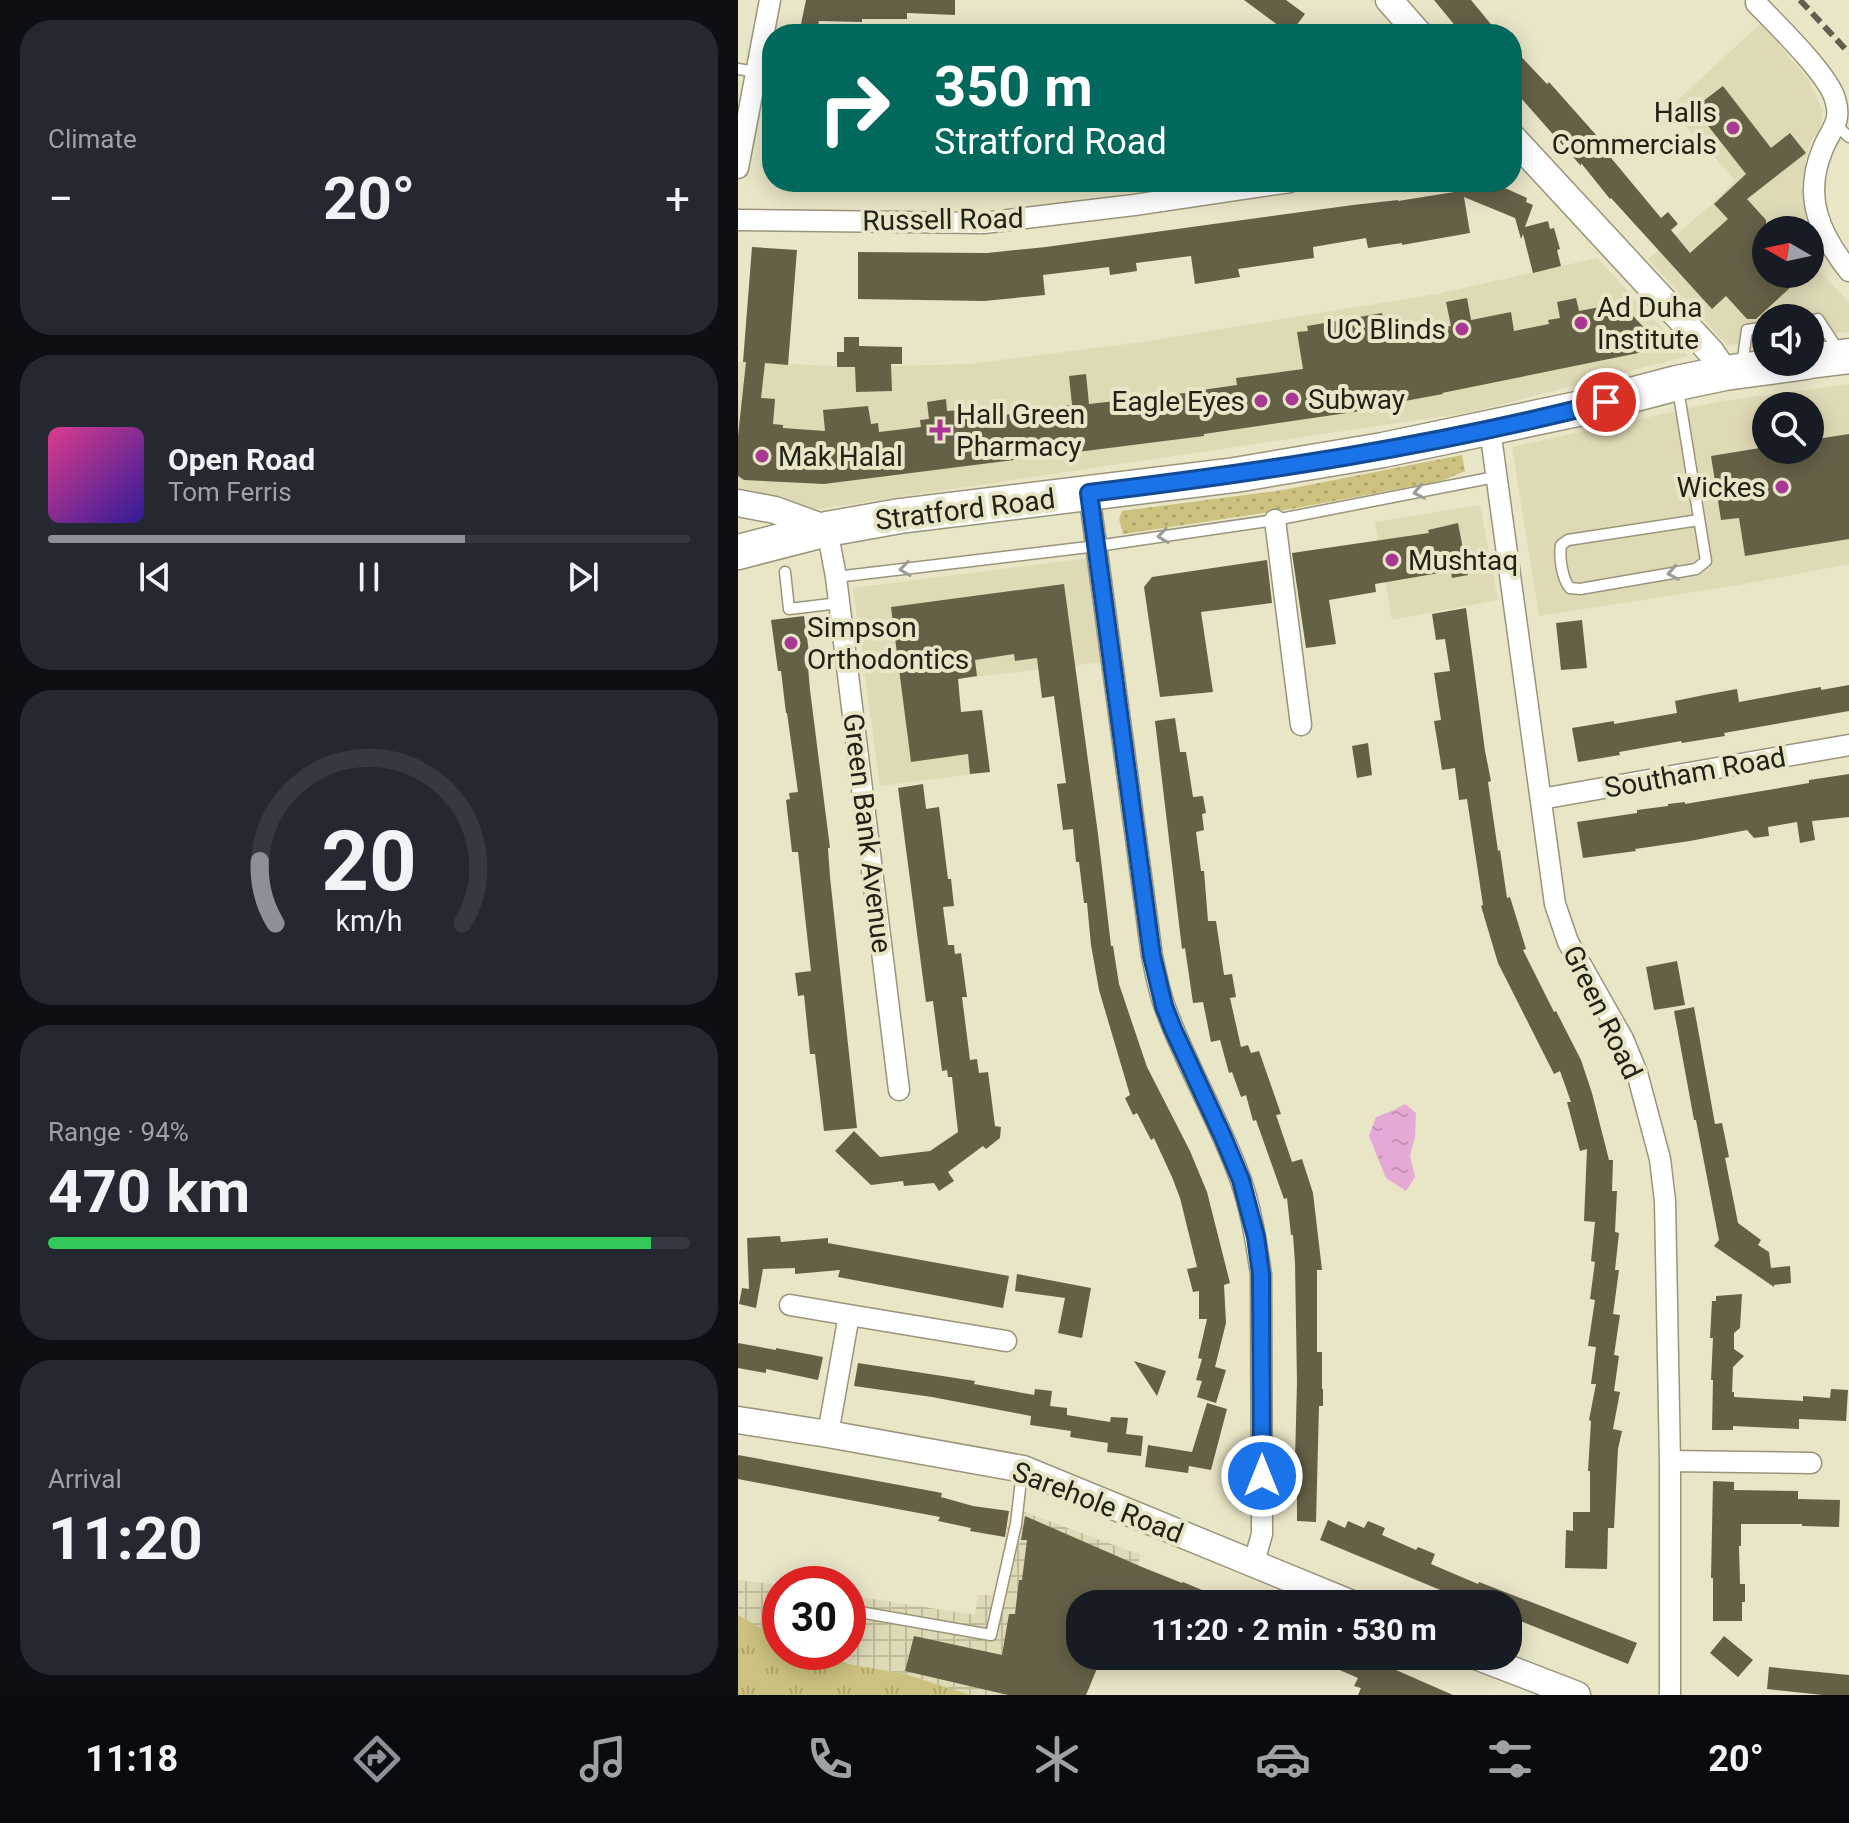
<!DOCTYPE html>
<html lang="en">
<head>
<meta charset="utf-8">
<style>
  body { margin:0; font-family:Roboto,sans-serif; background:#242831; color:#f1f3f6; height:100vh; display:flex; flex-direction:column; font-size:30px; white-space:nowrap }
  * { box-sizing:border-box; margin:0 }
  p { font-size:26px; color:#9ea1a6 }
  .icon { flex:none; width:44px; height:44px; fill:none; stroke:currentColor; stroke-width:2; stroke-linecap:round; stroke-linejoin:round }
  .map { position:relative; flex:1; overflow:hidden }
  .drawer { display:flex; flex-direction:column; gap:20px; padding:20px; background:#0d0f14; width:738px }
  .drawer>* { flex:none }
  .top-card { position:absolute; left:24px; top:24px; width:760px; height:168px; border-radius:32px; box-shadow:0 4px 20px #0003; background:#00695c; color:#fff; overflow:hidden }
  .needle { width:52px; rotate:279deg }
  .tools { position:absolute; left:1014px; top:216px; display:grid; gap:16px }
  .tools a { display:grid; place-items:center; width:72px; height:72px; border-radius:50%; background:#171b24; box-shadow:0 4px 20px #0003; font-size:40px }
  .speed { position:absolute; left:24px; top:1566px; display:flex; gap:16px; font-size:40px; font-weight:700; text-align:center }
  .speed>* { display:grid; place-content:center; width:104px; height:104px; border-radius:50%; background:#171b24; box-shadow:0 4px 20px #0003; line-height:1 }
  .speed .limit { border:12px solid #d22; background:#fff; color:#111 }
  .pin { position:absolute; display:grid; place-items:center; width:68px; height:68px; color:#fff; margin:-34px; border:4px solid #fff; border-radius:50%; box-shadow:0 2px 8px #0007 }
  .me { position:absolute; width:88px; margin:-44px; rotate:0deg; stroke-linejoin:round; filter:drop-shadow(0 0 6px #0008) }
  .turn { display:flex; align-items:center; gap:28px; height:168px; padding:0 40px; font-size:36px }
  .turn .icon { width:104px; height:104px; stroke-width:2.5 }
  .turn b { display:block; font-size:56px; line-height:68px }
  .big { font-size:60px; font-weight:700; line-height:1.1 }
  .drawer .card { flex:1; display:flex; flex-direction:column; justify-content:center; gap:12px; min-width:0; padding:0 28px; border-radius:32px; background:#242831 }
  .drawer .dial { align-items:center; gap:0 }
  .dial svg { height:208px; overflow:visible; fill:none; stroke:#363941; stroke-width:7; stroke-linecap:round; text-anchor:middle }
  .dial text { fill:#f1f3f6; stroke:none }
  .song { display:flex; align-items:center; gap:24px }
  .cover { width:96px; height:96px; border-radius:12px; background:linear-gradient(135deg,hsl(330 70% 55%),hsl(250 70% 35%)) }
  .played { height:8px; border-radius:4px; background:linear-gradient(90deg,#8c9099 65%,#363941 65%) }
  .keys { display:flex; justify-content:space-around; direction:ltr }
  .heat { display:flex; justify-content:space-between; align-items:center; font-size:44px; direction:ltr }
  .charge { height:12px; border-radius:6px; background:linear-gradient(90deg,#34c759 94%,#363941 0) }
  .trip { position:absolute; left:328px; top:1590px; width:456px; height:80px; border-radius:32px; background:#171b24; box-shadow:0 4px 20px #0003; font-weight:700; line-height:80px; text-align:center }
  .tabs { display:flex; height:128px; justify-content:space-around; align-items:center; background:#090b0e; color:#9ea1a6 }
  .tabs .icon { width:56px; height:56px }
  .tabs .on { color:#8c9099 }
  .tabs b { font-size:36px; color:#f1f3f6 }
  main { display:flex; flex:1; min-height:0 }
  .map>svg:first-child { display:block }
  .built { fill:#dfdab6; fill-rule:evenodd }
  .industrial { fill:url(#industrial-grid) }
  .grass { fill:url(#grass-dots) }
  .park { fill:url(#park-tufts) }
  .water { fill:url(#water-ripples) }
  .building { fill:#656147 }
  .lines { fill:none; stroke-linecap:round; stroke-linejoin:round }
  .service-casing { stroke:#99957a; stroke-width:13 }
  .minor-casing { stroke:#99957a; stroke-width:23 }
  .tertiary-casing { stroke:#99957a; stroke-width:29 }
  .trunk-casing { stroke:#99957a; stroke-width:37 }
  .service { stroke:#fff; stroke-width:10 }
  .minor { stroke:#fff; stroke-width:20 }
  .tertiary { stroke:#fff; stroke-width:26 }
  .trunk { stroke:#fff; stroke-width:34 }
  .rail { stroke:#625f4e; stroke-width:6; stroke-dasharray:12 6; stroke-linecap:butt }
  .oneway { stroke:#9c9c97 }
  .route-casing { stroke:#114b97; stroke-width:20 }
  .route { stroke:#1a73e8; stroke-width:14 }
  .poi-dot { fill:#a93893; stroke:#e9e5c7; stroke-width:3 }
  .labels { text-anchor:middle; stroke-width:8; stroke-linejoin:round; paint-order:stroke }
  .poi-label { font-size:28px; fill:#242217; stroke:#e9e5c7; text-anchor:start }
  .street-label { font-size:28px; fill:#242217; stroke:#e9e5c7 }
</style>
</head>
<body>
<main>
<section class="drawer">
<div class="card"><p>Climate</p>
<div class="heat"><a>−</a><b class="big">20°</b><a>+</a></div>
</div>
<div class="card">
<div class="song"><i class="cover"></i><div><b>Open Road</b><p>Tom Ferris</p></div></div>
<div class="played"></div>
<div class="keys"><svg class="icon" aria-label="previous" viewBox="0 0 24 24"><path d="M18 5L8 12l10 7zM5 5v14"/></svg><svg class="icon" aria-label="pause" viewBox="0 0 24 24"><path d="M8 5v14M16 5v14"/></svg><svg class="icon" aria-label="next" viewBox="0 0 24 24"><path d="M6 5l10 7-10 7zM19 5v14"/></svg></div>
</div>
<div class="card dial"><svg viewBox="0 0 100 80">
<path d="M14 69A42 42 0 1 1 86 69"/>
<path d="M14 69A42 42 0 0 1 8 45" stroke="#8c9099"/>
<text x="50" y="56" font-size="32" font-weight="700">20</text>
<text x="50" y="72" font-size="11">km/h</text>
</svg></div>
<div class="card"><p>Range · 94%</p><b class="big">470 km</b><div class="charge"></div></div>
<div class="card"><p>Arrival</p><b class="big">11:20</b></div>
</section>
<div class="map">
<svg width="1111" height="1695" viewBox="0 0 1111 1695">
  <defs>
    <pattern id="industrial-grid" width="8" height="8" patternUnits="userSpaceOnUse" patternTransform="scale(2)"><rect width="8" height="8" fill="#dfdab6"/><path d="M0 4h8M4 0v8" fill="none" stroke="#bfbb9c"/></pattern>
    <pattern id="grass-dots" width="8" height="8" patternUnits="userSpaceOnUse" patternTransform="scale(2)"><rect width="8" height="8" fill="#ccc17e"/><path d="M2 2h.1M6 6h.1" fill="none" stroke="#afa66c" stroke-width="1.8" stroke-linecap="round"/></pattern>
    <pattern id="park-tufts" width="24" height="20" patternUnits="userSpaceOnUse" patternTransform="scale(2)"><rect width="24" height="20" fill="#ccc17e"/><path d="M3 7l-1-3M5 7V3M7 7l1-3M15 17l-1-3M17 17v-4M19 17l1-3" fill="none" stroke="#afa66c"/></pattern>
    <pattern id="water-ripples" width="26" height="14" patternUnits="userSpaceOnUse" patternTransform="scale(2)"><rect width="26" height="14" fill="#e5a9d5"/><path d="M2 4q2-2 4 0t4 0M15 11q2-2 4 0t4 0" fill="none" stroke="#c491b6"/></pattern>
  </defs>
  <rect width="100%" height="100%" fill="#e9e5c7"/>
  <path class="built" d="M1023,23l47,56 15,32 -3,18 -10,13 -4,16 -1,70 -25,-1 1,3h-15v44h44v-13l39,41v30l-39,4v-18h-44v23l-39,4 -79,-86 63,-54 24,-25 -66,-72z
    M859,258l91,98 -216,56 -655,97 -79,-17v-130l120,5 111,-3 166,-21 302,-49z
    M1111,384v180l-104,20 -206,32 -27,-169 210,-46zM1028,406h44v44h-44z
    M742,505l18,95 -106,20 -17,-98z
    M350,558l16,104 -146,17 3,33 21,-2 8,62 -110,14 -27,-198z"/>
  <path class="industrial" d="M273,1507l130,48 -19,49h-42v52h22l-15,39h-116l-66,-21 -56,-10 -33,-12h32v-57l127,20 3,-20h17z
    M0,1580l42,5v54l-42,-24z"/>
  <path class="grass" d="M724,455l3,16 -24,10 -150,28 -168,25 -4,-15 3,-8 161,-21z"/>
  <path class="park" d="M0,1615l42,24v13h36l33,12 56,10 66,21h-233z"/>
  <path class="water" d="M667,1104l11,9 -1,25 -5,17 5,22 -9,14 -20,-13 -17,-42 7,-19 16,-6z"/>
  <path class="building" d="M68,0h149v15l-48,-2v6h-45v3l-43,-1 -3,13h-17z
    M506,0h42l19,14 -15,20z
    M696,0h37l28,34h-37z
    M774,47l35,37 2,-2 56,63 -3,2 59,71 7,-6 10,12 -7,6 19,23 38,-34 -14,-15 32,-30 -52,-66 29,-22 48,62 19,-15 16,20 -59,46 19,21v54h39l-49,45h-9l-21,-23 -14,13 -101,-111 -1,1 -29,-36v3l-69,-78z
    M760,185l29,13 -1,4 7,3 -8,22 23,-6 2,8 4,-1 6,21 -3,1 4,16 -28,7 -10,-39 -2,5 -6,-21 -51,-21 6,36 -68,12v-2l-34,5 -2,-10 -53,9 1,11 -76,11 2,8 -45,7 -4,-28 -55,7 1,8 -27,4 -1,-8 -66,8 2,20 -61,6 -126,-2v-47l129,1 59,-6 307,-42 45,-5v1z
    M14,247l45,3 -9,115 -23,-2 -4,35 14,1 -2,25 10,1v3l42,3 -2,-21 45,-4 3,18 7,-1 1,9 42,-5 -1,-7 9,-1 -2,-17 19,-3 1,12 27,-2 1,9 82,-9 -1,-2 16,-2 -3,-29 17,-2 3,30 114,-13 -1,-1 35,-5 -1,-7 67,-9 -6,-37 11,-1 -1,-5 75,-13 3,25 66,-12 -5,-24 21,-4 4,22 40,-8 3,19 35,-7 -1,-4 12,-2 -3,-16 19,-4 3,13 42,-8 42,45 -221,45 1,1 -49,9 1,3 -191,28v2l-380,48 -80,-4 -6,-4v-40l8,-74h-3z
    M106,337h15v9l43,1v17h-11l1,27 -36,1 -1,-25h-18v-15h7z
    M1111,434v105l-104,17 -6,-38 -18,2 -10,-64 55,-9v3h44v-10z
    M720,523l10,52 -16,3 -1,-7 -76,13 1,8 -47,8 7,44 -30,4 -14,-95 137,-20 -1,-3z
    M529,560l5,43 -71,9 12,80 -53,5 -16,-110 8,-10z
    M326,584l34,250 13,112h2l6,38 28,83 43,84 17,41 23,91 -6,2 2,38 -11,44 11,3 -10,33 -19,-6 5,-16 -6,-1 6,-21 -4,-1 9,-39h-8v-28l-6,1 -6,-23 10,-2 -17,-69 -8,-21 -18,-39 -3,2 -14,-27 -4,2 -8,-17 5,-3 -31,-105 -8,-45 -4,-42h-3l-5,-41h-3l-3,-33 -10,1 -6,-46 9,-1 -12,-87 -12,2 -5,-40 -22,3 -1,-7 -39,6 2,16 -19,3 3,33 21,-2 8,62 -20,2 -2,-20 -57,8 -20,-155z
    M728,608l19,143 6,30 -3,1 10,69 2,-1 7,48 3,-1 16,52 -3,1 31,62 2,-1 25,49 11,33 17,67h4l-1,31h5l-2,41 4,1 -4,37h4l-6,44 7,1 -6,40 5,1 -5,35 6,1 -7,37 9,2 -4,18 -4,79h-6l-1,41 -42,-1 1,-38 7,1v-19h17v-41h-2l3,-50 -2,-1 7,-36h-5l5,-37 -8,-1 7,-46 -5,-1 5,-37 -4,-1 4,-39 -11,-1 3,-72 -7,2 -13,-49h4l-11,-31 -6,3 -56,-111 -17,-57 2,-1 -16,-106 -8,1 -4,-32 -13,2 -8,-49 7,-1 -7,-47 16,-2 -5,-32 -9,1 -4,-26z
    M66,616l7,51h-3l2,23 20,158h-2l2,29 27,251 -33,3 -9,-77h-5l-6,-59 -6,1 -3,-23 16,-2 -13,-119h-6l-6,-52 4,-1 -1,-6 9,-1 -11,-79h-1l-5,-42h-3l-7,-51z
    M844,620l5,48 -26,2 -5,-47z
    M1111,685v26l-125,22 1,3 -43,7 -1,-2 -62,11 1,3 -42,7 -6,-34 42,-7v3l63,-11 -2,-12 34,-7 28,-5 2,13 82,-15v3z
    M437,718l5,34h6l7,45 10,-1 3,17 -4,1 2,16 -8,2 5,39h3l4,50h8l8,54 8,-1 4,23 -6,1 11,49 7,-2 3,8 8,-2 22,63 -5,1 16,47 10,-3 11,34 9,77h-5v82h5v37h1v17h-4l-3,116 -19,-1v-60h-2l2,-79 -2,-119 -2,-28h-2l-4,-37 -3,1 -28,-79 -3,1 -7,-26 -5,2 -9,-25 -3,1 -9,-33 -9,2 -8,-40 -10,1 -8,-55 -3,1 -27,-228z
    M630,743l4,32 -15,3 -5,-32z
    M1111,774v43l-37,4 3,19 -15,3 -3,-21 -29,5 1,9 -15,2 -7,-8 -57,11 -55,8 1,2 -53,7 -6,-36 60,-9v-3l31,-4v-2l17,-2v2l124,-21v-3z
    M185,784l3,25 13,-2 9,72h3l3,27 -11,1 5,38h6l1,9 6,-1 6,44h-5l8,63 7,-1 2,14 9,-1 7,54 6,1 -1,11 -14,11 -3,-3 -35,26 6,9 -15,10 -5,-8 -30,3 -1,-5 -32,4 -36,-34 19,-20 26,26 50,-6 28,-19 -6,-55h-4l-1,-7 -5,1 -9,-70 -7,1 -28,-214z
    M939,961l8,44 -31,5 -8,-43z
    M956,1007l21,117 7,-1 7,34 -4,1 13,65 23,17 -3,5 11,7 2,16 19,-2 1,17 -17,2v2l-60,-41 5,-6 -23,-120h-2l-20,-109z
    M42,1236l1,6 47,-4v5l181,33 -6,32 -165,-31 2,-7 -45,4v-6l-32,1 -7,39 -17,-4 3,-16 7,1 -2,-51z
    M279,1274l74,14 -9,50 -24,-5 7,-35 -50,-7z
    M1004,1294l-2,34 -6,5v16l10,7 -11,11 -1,25h2v5l69,4v-5l27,2 1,-9 17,1 -2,31 -47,-2v10l-66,-3v4h-21l1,-50h-2l2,-42h-3l2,-37h4v-5z
    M0,1343l38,7v-2l47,9 -5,23 -52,-11v4l-28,-5z
    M396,1361l32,10 -9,25z
    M120,1363l117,18 -1,3 60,11 1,-6 17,2 -2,15 17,2v7l43,7 1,-5 17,1 -2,16 17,2 -2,20 -34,-4 1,-9 -38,-6 1,-6 -41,-6 1,-9 -99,-19 -78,-11z
    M469,1403l20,6 -16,61 -22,-4 -1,7 -43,-6 3,-22 44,7z
    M0,1455l204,38 -1,4 32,9 36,5 -4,26 -35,-6 1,-3 -33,-7 2,-4 -202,-38z
    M975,1481l21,1v8l64,1v8l42,1 -1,27 -37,-1v-2h-61v22h-2l1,38h5v18h-3v19h-29v-43h-2z
    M287,1516l117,51 40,16 1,-1 52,22h-57l-17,-7 -4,7 -22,-9 -4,9h-51v52h22l-16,39h-78l-103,-24 9,-35 88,19 7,-41h6l4,-34h3l5,-40h-6z
    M590,1520l17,8 3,-7 16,7 4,-7 17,7 -3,7 34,15 2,-3 17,7 -4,10 47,20 1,-2 158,61 -9,21 -120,-48v-12h-34l-154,-64z
    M986,1636l29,24 -15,17 -28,-24z
    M602,1656h24l89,39h-95l3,-7 -7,-2 4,-8 -23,-10z
    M1031,1667l80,8v20h-26l-56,-6z"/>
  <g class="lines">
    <g class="service-casing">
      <path id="service" d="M0,69l18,3
        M1098,125l13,12
        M1072,321l8,-2 21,32
        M1004,365l5,-35 19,-3
        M940,389l28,172 -10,8 -116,20 -10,-1c-8,-9 -11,-31 -9,-43l7,-5 131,-20
        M47,572l4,37 50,-6
        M98,577l261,-31 178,-26 220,-43
        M110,1610l143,25 25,-111 6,-53"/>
    </g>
    <g class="minor-casing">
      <path id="minor" d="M1018,3c20,21 72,71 79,96 8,24 -6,32 -13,52 -19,47 -2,83 27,120
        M0,168l32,-168
        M0,220l246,3 150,-18 156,-23
        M752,429l65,475 13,38 55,97 14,34 23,86 5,42 5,260v234
        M351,493l63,463c4,18 7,37 14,54 21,57 53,110 74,168 11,30 16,64 21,96l1,260 -8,28
        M537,520l26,205
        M89,529l9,48 63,513
        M803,799l308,-54
        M52,1305l59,10
        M90,1434l21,-119 157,26
        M932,1461l141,2"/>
    </g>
    <g class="tertiary-casing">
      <path id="tertiary" d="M651,0l30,34
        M774,137l199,215 14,21
        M0,503l37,7 52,19
        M0,1420l90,14 195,35 329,135
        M738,1656l101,39"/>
    </g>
    <g class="trunk-casing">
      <path id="trunk" d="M1072,361l39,-5
        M0,552l89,-23 73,-13 335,-41 148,-25 199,-42 95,-25 48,-10 81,-11"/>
    </g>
    <use href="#service" class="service"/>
    <use href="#minor" class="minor"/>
    <use href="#tertiary" class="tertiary"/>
    <use href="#trunk" class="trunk"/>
    <path class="rail" d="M1062,0l49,53"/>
  </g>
  <defs><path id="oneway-chevron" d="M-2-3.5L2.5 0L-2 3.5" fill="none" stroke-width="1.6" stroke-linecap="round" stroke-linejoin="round" transform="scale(2)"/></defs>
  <g class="oneway">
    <use href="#oneway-chevron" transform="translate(681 492) rotate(169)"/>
    <use href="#oneway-chevron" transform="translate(425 536) rotate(172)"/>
    <use href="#oneway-chevron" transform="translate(167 569) rotate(173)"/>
    <use href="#oneway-chevron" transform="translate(935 573) rotate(170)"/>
  </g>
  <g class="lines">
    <g class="route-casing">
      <path id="route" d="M524,1476l-1,-202 -5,-37 -15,-57 -18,-43 -50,-108 -9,-23 -12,-50 -63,-463c174,-21 347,-47 517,-91"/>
    </g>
    <use href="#route" class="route"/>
  </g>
  <g class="poi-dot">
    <circle cx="995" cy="128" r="8"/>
    <circle cx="843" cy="323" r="8"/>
    <circle cx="724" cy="329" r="8"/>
    <circle cx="554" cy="399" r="8"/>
    <circle cx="523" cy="401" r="8"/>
    <path d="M198 418h8v8h8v8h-8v8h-8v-8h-8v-8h8z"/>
    <circle cx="24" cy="456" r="8"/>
    <circle cx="1044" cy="487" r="8"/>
    <circle cx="654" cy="560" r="8"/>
    <circle cx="53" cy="643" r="8"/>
  </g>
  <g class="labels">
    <g class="poi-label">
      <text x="979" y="122" text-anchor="end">Halls<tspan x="979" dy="32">Commercials</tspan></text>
      <text x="859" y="317">Ad Duha<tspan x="859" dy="32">Institute</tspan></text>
      <text x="708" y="339" text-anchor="end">UC Blinds</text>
      <text x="570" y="409">Subway</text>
      <text x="507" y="411" text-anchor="end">Eagle Eyes</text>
      <text x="218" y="424">Hall Green<tspan x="218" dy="32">Pharmacy</tspan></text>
      <text x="40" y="466">Mak Halal</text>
      <text x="1028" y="497" text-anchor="end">Wickes</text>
      <text x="670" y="570">Mushtaq</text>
      <text x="69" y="637">Simpson<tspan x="69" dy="32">Orthodontics</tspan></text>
    </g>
    <g class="street-label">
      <text transform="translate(205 219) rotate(-1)" y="10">Russell Road</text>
      <text transform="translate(227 509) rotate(-7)" y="10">Stratford Road</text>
      <text transform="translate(957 772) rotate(-10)" y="10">Southam Road</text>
      <text transform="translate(130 833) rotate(83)" y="10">Green Bank Avenue</text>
      <text transform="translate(865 1012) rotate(64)" y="10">Green Road</text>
      <text transform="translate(360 1502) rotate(21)" y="10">Sarehole Road</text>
    </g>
  </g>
</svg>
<div class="tools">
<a><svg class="needle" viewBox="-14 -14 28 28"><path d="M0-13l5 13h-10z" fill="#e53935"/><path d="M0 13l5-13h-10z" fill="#9ea1a6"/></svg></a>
<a><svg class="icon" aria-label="sound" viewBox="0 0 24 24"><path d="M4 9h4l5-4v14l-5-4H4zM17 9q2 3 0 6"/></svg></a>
<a><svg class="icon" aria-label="search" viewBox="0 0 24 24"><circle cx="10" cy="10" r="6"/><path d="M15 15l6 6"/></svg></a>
</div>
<div class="speed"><div class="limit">30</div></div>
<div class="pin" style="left:868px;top:402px;background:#d93025"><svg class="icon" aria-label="arrive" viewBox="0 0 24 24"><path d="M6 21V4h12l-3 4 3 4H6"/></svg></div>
<svg class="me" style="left:524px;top:1476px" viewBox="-20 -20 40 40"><circle r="17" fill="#1a73e8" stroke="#fff" stroke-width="3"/><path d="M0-11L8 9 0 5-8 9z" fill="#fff"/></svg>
<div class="trip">11:20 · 2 min · 530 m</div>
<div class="top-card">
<div class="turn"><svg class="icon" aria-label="right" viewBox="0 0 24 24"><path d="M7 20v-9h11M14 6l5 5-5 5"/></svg><div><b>350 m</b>Stratford Road</div></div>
</div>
</div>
</main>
<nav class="tabs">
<b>11:18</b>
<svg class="icon on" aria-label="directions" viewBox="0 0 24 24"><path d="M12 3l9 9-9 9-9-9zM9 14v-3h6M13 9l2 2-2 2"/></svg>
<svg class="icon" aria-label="music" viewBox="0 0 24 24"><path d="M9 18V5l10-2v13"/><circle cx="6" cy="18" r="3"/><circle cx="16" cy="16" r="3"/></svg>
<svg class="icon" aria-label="phone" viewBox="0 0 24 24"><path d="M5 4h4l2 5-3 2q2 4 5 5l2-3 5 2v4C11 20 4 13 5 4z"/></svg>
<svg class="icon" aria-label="climate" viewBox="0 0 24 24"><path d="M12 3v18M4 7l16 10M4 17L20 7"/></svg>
<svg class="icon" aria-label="car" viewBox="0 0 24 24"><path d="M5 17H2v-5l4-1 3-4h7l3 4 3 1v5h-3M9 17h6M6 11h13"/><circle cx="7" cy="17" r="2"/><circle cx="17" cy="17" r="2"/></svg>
<svg class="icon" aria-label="filters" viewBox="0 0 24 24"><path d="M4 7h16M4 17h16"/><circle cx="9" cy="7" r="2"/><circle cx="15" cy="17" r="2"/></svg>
<b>20°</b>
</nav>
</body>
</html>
